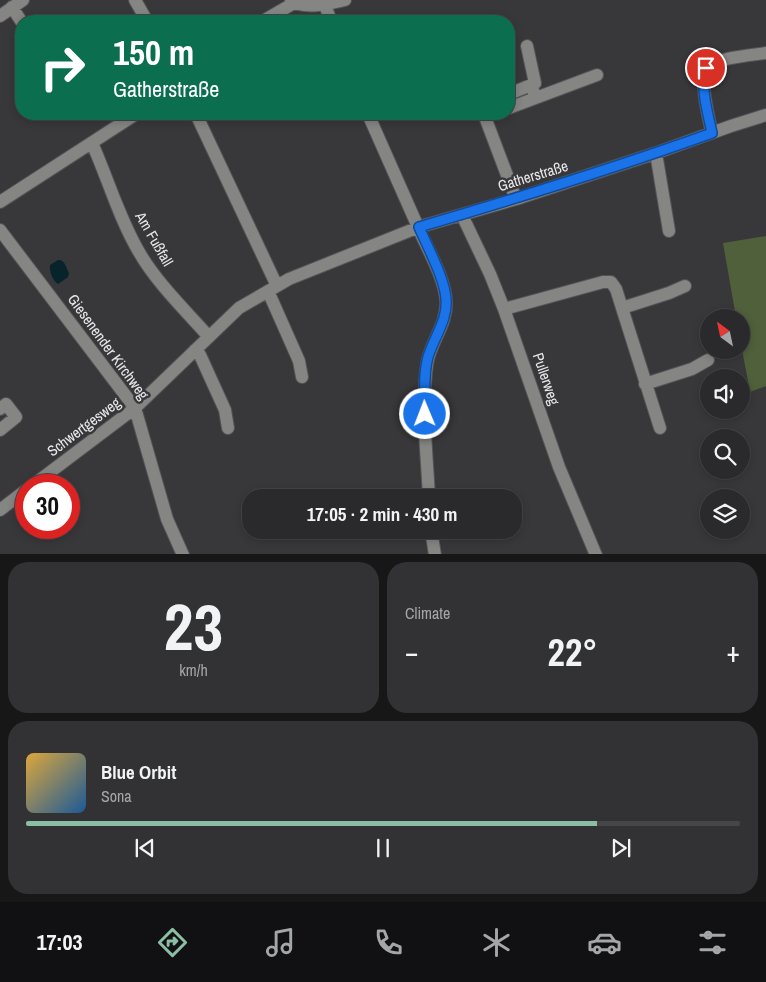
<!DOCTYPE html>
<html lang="en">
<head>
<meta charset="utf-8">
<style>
  body { margin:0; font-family:"Archivo Narrow",sans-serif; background:#323134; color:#f1f3f6; height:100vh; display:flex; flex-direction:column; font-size:19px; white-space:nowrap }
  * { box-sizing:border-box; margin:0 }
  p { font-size:16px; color:#a5a6a9 }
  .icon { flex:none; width:28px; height:28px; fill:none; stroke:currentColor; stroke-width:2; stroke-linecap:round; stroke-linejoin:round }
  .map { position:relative; height:554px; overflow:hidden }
  .sheet { display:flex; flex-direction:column; gap:8px; padding:8px; background:#171718; flex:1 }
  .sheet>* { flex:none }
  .guide { position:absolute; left:15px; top:15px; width:500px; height:105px; border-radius:20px; box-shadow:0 2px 8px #0003,0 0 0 1px #464548; background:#0b6e4f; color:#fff; overflow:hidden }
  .needle { width:32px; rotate:327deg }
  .fabs { position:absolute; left:700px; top:309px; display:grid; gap:10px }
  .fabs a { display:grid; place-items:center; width:50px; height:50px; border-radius:50%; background:#2a292c; box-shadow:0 2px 8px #0003,0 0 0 1px #464548; font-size:25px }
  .speed { position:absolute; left:15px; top:474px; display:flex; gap:10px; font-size:25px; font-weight:700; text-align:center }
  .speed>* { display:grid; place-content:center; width:65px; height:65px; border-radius:50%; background:#2a292c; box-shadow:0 2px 8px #0003,0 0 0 1px #464548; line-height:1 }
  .speed .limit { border:8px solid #d22; background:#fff; color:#111 }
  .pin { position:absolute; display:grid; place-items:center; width:42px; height:42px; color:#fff; margin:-21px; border:2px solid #fff; border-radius:50%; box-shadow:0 1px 5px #0007 }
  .me { position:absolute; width:55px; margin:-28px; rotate:359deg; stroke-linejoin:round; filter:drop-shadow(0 0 4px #0008) }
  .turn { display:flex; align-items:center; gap:18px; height:105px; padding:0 15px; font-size:22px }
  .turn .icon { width:65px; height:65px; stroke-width:2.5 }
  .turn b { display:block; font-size:35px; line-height:42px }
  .big { font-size:38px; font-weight:700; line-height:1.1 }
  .sheet .card { flex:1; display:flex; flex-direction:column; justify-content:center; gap:8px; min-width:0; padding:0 18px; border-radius:20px; background:#323134 }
  .sheet .dial { align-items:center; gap:0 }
  .dial b { font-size:65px; line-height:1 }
  .song { display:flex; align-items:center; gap:15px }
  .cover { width:60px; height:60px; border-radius:8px; background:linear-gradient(135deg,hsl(40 70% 55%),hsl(210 70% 35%)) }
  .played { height:5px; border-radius:2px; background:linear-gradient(90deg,#8abfa5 80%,#464548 80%) }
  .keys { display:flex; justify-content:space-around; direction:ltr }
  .heat { display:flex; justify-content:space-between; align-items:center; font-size:28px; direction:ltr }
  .sheet .tiles { flex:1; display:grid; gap:8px; grid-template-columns:1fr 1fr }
  .card:last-child { grid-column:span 2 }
  .trip { position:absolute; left:242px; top:489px; width:280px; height:50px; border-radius:20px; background:#2a292c; box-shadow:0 2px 8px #0003,0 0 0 1px #464548; font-weight:700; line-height:50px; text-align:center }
  .tabs { display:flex; height:80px; justify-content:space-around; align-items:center; background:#111012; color:#a5a6a9 }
  .tabs .icon { width:35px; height:35px }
  .tabs .selected { color:#8abfa5 }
  .tabs b { font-size:22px; color:#f1f3f6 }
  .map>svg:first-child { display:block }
  .green { fill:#4f603b }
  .water { fill:#07242a }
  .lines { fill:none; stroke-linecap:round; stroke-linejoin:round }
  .minor-casing { stroke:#545356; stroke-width:14 }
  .minor { stroke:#858583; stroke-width:12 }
  .route-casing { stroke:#114b97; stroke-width:12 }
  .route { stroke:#1a73e8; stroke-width:9 }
  .labels { text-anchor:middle; stroke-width:5; stroke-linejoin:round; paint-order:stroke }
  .street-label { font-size:15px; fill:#e8e7e9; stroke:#38373a }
</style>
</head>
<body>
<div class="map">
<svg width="766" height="555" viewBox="0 0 766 555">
  <rect width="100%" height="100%" fill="#38373a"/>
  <path class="green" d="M766,236v150l-16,6 -9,-48v-26l-5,-1 -13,-74z"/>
  <path class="water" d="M58,260c7,-1 8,8 11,13l-1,4 -10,7c-5,-3 -9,-13 -8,-19z"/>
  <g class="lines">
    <g class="minor-casing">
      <path id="minor" d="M135,0l12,21
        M291,0c13,11 40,3 54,0
        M323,0l8,21
        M12,7l9,14
        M0,16l23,-16
        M263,21l31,-18
        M527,46l8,37 -4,2
        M509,94l22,-9 3,8
        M509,108l88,-33
        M196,114l81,172
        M368,114c18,40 36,81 54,122 8,17 23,45 24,64 2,24 -16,42 -19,64 -6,43 0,91 2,134
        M485,117l31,82
        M712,133c-3,-13 -13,-55 -6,-65 8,-10 47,-13 60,-15
        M92,143c16,36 27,75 47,109 17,30 47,59 70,85
        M656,153l13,78
        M0,202l136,-88
        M462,215l28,59 14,35 55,158 37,88
        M0,230l135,178 32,111 16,36
        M268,291l31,70 3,16
        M622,308l47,-15 16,-7
        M504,309l99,-27h8l5,7 44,139
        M195,350l5,5 25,55 3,18
        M645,384l47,-15 16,-9
        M0,409l6,-5 10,13 -16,13
        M33,485l102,-77 104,-100 50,-29 130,-52 97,-28 140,-46 75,-27 35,-11
        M0,510l26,-20
        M431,530l4,25"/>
    </g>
    <use href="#minor" class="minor"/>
  </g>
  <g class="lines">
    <g class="route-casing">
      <path id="route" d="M425,414c0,-19 -2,-39 3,-57 6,-20 20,-37 18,-58 -1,-20 -19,-53 -27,-72 99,-29 196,-59 293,-94 -4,-20 -12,-44 -6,-65"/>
    </g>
    <use href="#route" class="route"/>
  </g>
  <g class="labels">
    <g class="street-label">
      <text transform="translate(533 176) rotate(-17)" y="5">Gatherstraße</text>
      <text transform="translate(154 239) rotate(60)" y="5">Am Fußfall</text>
      <text transform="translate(108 347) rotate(54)" y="5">Giesenender Kirchweg</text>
      <text transform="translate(546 379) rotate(71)" y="5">Pullerweg</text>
      <text transform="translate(84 427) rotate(-37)" y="5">Schwertgesweg</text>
    </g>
  </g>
</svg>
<div class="fabs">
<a><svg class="needle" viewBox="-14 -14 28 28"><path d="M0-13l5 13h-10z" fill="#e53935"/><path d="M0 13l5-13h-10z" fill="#a5a6a9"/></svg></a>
<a><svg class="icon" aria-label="sound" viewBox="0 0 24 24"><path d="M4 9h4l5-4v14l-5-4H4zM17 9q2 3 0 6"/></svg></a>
<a><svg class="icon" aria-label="search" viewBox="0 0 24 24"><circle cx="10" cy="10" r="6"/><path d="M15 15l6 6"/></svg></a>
<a><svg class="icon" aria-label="layers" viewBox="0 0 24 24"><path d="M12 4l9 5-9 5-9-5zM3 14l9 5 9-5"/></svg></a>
</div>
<div class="speed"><div class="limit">30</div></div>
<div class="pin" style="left:706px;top:68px;background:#d93025"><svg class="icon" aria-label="arrive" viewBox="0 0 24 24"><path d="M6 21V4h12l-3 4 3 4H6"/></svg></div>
<svg class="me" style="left:425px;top:414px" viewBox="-20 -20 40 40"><circle r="17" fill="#1a73e8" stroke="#fff" stroke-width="3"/><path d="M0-11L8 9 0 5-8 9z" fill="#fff"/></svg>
<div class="trip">17:05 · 2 min · 430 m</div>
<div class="guide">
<div class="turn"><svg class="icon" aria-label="right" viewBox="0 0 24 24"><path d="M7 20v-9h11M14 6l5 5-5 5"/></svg><div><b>150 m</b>Gatherstraße</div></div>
</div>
</div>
<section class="sheet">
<div class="tiles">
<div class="card dial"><b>23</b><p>km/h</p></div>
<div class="card"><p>Climate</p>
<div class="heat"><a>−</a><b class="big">22°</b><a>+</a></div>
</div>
<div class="card">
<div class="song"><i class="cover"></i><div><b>Blue Orbit</b><p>Sona</p></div></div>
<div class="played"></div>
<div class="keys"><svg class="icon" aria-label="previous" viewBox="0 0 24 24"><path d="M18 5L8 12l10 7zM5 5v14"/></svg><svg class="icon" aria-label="pause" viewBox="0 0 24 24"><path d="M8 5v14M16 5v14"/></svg><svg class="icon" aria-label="next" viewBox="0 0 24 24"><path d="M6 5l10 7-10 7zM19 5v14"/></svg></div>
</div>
</div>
</section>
<nav class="tabs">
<b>17:03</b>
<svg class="icon selected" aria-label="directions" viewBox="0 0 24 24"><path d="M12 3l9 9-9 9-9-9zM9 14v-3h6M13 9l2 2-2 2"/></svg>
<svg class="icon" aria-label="music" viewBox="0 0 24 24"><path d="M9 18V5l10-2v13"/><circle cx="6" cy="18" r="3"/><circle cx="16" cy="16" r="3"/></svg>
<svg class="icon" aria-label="phone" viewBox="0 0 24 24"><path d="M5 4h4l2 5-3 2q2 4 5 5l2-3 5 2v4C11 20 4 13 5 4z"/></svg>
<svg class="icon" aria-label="climate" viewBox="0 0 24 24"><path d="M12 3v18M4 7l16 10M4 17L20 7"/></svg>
<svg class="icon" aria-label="car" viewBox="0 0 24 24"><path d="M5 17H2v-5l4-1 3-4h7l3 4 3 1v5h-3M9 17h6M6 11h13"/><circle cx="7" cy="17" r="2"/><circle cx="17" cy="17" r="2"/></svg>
<svg class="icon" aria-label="filters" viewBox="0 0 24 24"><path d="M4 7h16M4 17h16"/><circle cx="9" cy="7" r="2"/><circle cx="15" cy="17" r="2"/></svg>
</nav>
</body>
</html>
